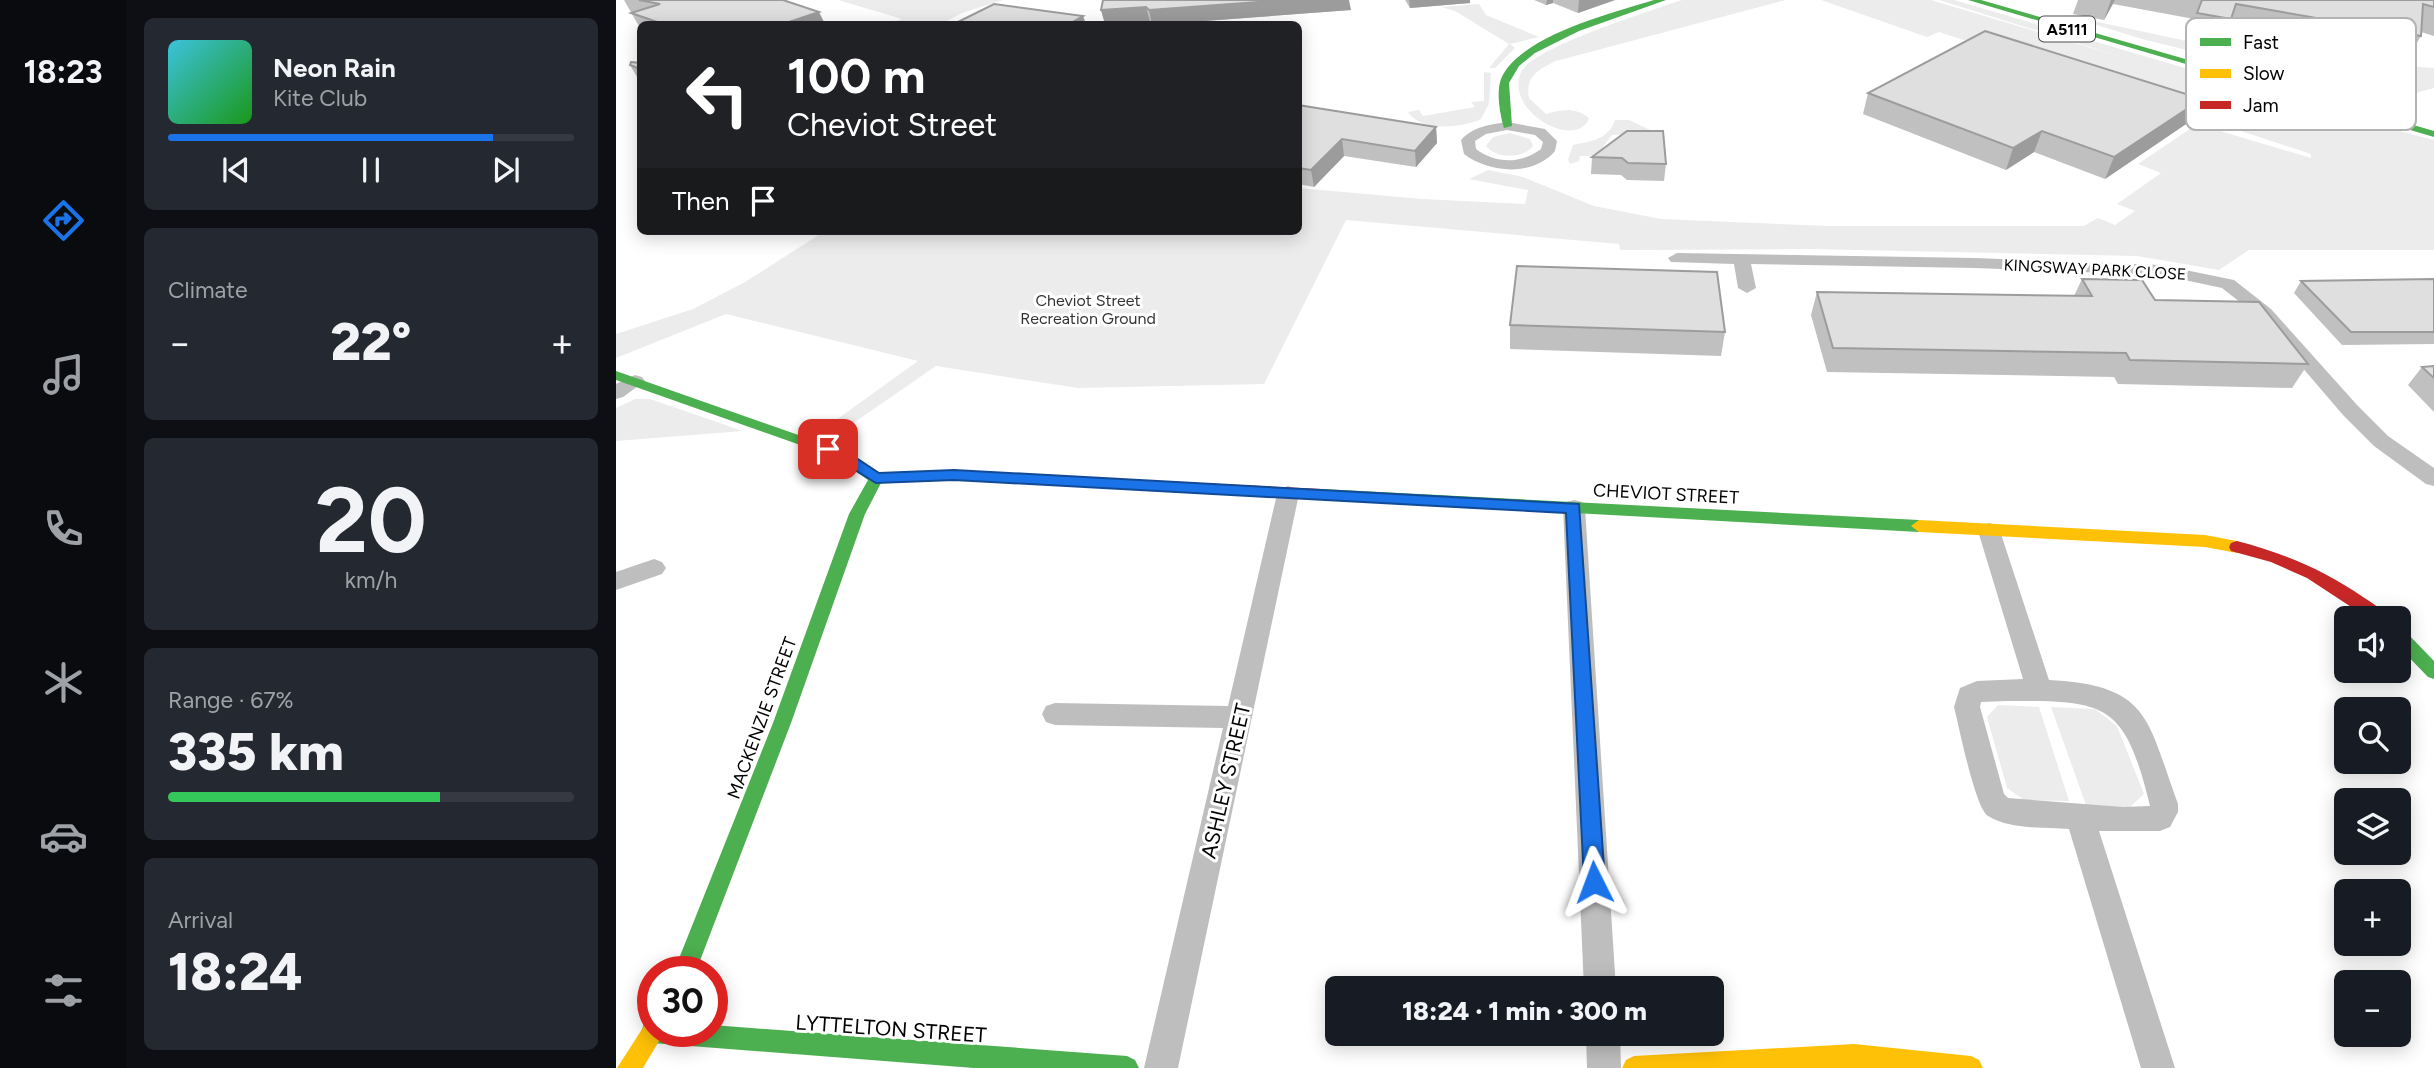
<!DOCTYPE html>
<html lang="en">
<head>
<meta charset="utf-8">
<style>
  body { margin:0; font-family:Figtree,sans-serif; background:#242831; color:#f1f3f6; height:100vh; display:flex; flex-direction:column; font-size:26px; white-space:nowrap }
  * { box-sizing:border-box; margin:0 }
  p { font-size:23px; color:#9ea1a6 }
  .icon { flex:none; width:38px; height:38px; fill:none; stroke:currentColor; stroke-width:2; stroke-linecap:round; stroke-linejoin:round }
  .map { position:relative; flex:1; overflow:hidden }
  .sheet { display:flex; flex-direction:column; gap:18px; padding:18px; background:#0d0f14; width:490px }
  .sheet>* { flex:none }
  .banner { position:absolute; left:21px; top:21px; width:665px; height:214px; border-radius:10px; box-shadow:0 4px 18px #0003; background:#202124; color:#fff; overflow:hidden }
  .tools { position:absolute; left:1718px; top:606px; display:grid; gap:14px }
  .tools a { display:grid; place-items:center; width:77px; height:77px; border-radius:10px; background:#171b24; box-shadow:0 4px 18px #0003; font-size:35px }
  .speed { position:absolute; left:21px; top:956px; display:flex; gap:14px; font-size:35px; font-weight:700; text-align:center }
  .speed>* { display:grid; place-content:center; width:91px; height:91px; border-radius:50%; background:#171b24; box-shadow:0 4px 18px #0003; line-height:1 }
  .speed .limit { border:10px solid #d22; background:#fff; color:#111 }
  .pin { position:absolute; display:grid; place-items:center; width:60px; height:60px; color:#fff; margin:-30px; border-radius:14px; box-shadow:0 4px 10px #0006 }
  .me { position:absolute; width:77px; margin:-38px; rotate:357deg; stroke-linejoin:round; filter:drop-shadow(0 0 5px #0008) }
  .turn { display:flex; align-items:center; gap:24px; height:147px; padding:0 35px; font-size:32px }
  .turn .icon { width:91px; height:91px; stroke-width:2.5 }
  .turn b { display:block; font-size:49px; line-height:60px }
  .then { display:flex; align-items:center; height:66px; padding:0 35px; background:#0003; gap:14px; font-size:26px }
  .big { font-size:52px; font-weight:800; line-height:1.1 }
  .sheet .card { flex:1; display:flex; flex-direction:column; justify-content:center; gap:10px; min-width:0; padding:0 24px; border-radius:10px; background:#242831 }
  .sheet .dial { align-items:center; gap:0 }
  .dial b { font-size:91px; line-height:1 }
  .song { display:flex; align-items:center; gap:21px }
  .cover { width:84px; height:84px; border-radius:10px; background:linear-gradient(135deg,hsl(190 70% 55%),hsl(120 70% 35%)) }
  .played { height:7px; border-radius:4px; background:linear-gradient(90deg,#1a73e8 80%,#363941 80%) }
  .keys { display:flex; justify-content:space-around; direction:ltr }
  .heat { display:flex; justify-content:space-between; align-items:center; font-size:38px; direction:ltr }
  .charge { height:10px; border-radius:5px; background:linear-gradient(90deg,#34c759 67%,#363941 0) }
  .trip { position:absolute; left:709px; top:976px; width:399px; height:70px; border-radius:10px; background:#171b24; box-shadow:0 4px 18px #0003; font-weight:800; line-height:70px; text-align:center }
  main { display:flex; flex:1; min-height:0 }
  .dock { display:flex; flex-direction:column; width:126px; justify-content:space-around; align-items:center; background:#090b0e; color:#9ea1a6 }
  .dock .icon { width:49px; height:49px }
  .dock .on { color:#1a73e8 }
  .dock b { font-size:32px; color:#f1f3f6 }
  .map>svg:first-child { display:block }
  .green { fill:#ececec }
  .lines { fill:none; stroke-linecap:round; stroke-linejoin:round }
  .street { fill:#bebebe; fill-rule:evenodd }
  .fast { fill:#4caf50; fill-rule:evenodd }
  .slow { fill:#ffc107; fill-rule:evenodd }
  .jam { fill:#c62828; fill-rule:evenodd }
  .wall { fill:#c0c0c0 }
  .shaded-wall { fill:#9c9c9c }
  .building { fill:#dfdfdf; stroke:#9c9c9c; stroke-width:2 }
  .route { fill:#1a73e8; stroke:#114b97; stroke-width:2 }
  .labels { text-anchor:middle; stroke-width:6; stroke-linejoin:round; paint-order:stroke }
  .shield { fill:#fff; stroke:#4c4c4c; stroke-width:2 }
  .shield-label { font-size:16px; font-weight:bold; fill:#000 }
  .far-street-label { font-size:16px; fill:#000; stroke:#fff }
  .far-park-label { font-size:16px; fill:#333; stroke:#fff }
  .street-label { font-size:18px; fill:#000; stroke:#fff }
  .near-street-label { font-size:21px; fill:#000; stroke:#fff }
  .key { fill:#fff; stroke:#b2b2b2; stroke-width:2 }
  .key-label { font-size:19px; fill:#000 }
</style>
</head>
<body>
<main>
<nav class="dock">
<b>18:23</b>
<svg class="icon on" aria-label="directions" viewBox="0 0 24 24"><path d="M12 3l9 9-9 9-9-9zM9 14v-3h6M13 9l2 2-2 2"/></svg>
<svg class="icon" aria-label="music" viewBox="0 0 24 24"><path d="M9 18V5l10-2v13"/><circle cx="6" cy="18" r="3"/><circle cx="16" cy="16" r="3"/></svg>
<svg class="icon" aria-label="phone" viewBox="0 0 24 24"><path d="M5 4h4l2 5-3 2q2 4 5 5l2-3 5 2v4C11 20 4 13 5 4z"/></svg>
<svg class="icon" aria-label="climate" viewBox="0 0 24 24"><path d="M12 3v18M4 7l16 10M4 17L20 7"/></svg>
<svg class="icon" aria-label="car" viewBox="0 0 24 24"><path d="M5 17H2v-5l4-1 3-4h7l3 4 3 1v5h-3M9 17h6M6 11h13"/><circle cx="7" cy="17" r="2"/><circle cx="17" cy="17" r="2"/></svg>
<svg class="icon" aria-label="filters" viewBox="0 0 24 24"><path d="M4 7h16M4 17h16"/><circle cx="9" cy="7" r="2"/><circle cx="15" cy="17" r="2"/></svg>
</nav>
<section class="sheet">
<div class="card">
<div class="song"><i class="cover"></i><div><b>Neon Rain</b><p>Kite Club</p></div></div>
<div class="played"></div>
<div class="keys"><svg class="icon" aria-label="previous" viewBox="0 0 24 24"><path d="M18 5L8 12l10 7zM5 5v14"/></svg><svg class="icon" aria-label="pause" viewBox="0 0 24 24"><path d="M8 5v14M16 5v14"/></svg><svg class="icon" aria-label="next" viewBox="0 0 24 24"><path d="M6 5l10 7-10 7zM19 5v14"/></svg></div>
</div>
<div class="card"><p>Climate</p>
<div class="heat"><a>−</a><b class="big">22°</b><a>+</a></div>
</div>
<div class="card dial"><b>20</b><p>km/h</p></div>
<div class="card"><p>Range · 67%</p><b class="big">335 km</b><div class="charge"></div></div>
<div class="card"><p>Arrival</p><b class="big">18:24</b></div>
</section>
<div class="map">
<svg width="1818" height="1068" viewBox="0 0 1818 1068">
  <rect width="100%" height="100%" fill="#fff"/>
  <path class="green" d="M222,0h165l-41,13 -21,11h-52l13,-5z
    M1066,0h104l-230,61c-17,8 -31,15 -27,37l17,16c15,-4 30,-7 43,4 -11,33 -85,-5 -68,-46 10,-24 132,-62 161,-72z
    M1205,0h110l197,59 -189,-59h15l248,73 -5,5 237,62v110h-185l-30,20 -82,-14 -327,-7 -190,1 -1,-6 -273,-24 -82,164 -186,4 -142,-22 -100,69 -14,-5 96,-69 -192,-47 -110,44v-24l77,-25 52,-27 80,-51h473l1,-43 123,11 103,5 3,-14 -59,-11 19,-9 35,7 71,29 67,13 167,7h256l14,-8 17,7 20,-14 -18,-7 44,-31 -23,-9 59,-40 114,34v-4l-372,-122 -12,5z
    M863,4l7,11 53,22 -29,7 5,4 -20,20h-6l20,-24 -54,-33 -14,-4z
    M1445,14l293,63 33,-3 3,-9 44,3v20l-33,9 -34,-3 -225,-55z
    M868,72l7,1 -2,31 -8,15c-19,9 -60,13 -73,-7l11,-2 4,6 52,-9 -4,-5 13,-1z
    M999,120h14l38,18 -26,-5 -29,2 -9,12 5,10 -28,-1 -1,5 -9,3 -2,-4 5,-15c18,-4 35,-5 42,-25z
    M894,133l20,6 3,7c-10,13 -37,13 -47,0l7,-9z
    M19,399h15l93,32 -127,10v-33z
    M1382,705l41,2 30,94 -45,-1 -17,-12 -20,-71z
    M1435,707l44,2 22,17 27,68 -15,14 -43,-3z"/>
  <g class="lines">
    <path class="street" d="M891,122l38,7 12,12 -2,10c-22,26 -66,22 -91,3l-3,-14c13,-14 28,-15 46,-18zM891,130l28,5 8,7 -2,7c-20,15 -45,15 -65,0l-1,-8 11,-7z
      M1061,253l298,5 186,7 73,15 37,29 86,96 31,31 46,32v18l-8,-2 -52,-38 -31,-31 -84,-98 -37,-29 -61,-13 -186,-7 -224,-4 5,24 -9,5 -9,-5 -4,-24 -63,-2 -3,-4z
      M19,375l7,2 3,4 -22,16 -7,2v-15z
      M672,486l8,3 3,5 -121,574h-34l79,-340 -168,-3 -9,-3 -4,-8 4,-8 9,-3 173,3 49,-212 3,-5z
      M958,500l8,2 3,6 31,481h-32l-21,-481 3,-6z
      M1373,523l8,2 3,6 49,149c102,5 98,40 129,124v8l-8,15 -10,4h-61l76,237h-34l-72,-239c-25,-2 -58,1 -81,-13 -13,-8 -29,-90 -34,-109l6,-19 17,-7 46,-2 -45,-148 3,-6zM1390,701c101,-1 119,2 144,105l-27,1 -115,-9 -4,-4 -24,-87 1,-5z
      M38,559l8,3 4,6 -4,6 -46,16v-18z
      M970,1034h34l1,34h-34z"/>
    <path class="fast" d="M1038,0h12l-87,31 -44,22 -16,13 -10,17 3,43 -8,2c-4,-13 -8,-36 -3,-49 18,-43 111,-66 153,-79z
      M1352,0h13l453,131v6z
      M0,371l231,81 32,21 75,-3 145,8 8,5 -8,5 -145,-8 -73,3 -16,31 -74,209 -95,248h-22l99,-248 76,-209 19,-34 -31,-22 -221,-78z
      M706,489l597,31 8,6 -8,6 -597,-33 -8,-5z
      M1783,629l6,2 29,30v18l-6,-2 -29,-30z
      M36,1021l1,10h59v-6l415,31 8,4 4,8h-165l-322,-25 -8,-3 -3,-8 3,-8z"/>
    <path class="slow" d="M1303,520l286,15 32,6 8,6 -8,6 -32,-6 -286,-15 -8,-6z
      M37,1020v11h12l-22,37h-26l29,-45z
      M1238,1044l117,12 8,4 4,8h-361l4,-8 8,-4z"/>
    <path class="jam" d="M483,478l223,11 8,5 -8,5 -223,-11 -8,-5z
      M1621,541c46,12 87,29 126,56 9,6 20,12 25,21h-20l-61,-40 -36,-16 -40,-11 -2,-4 2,-4z"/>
  </g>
  <path class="wall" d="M8,0h159l42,24h-185v4z
    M487,0l248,10 -187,14h-12l-2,-2 -45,2 -4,-14z
    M789,0h65v3l-60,5z
    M918,0h81l-37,13 -25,-10 -7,2z
    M1462,0h356v36l-13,-4v4l-15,25 -44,-8 -6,11 -37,-6 2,-11 -95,-18 -7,15 -33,-6 8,-19 -81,-15 -9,16 -31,-6z
    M24,63v19l-10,-17z
    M1252,93l334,6 -10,21 -87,59 -71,-27 -28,18 -143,-56z
    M682,105l138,22 1,16 -21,24 -72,-11 -30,31 -16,-3z
    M1011,131l39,33 -2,17 -37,-1 -6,-5 -30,-1 1,-17z
    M1466,279l73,21 153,64 -16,24 -174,-4 -4,-7 -287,-5 -16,-57 6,-23 257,4z
    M1818,279v65l-92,1 -48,-52 7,-12z
    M894,325l215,7 -4,24 -211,-7z
    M1818,366v46l-26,-27 14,-18z"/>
  <path class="shaded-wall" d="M671,0h62l2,10 -187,14h-12l-3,-14z
    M793,0h61v3l-60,5z
    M931,0h6v3l-7,2z
    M963,0h36l-37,13z
    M1495,0h4l-11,20z
    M530,7l4,15 -45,2 -4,-14z
    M203,12l6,12h-42z
    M467,16l3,8h-17z
    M1586,99l-10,21 -87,59 9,-22z
    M820,127l1,16 -21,24 -1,-16z
    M1426,131l-8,21 -28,18 7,-22z
    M726,139l2,17 -30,31 -3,-17z"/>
  <path class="building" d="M23,0h144l36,12 -36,12h-120l-32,-11 29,-9z
    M487,0h184l-138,10 -3,-3 -45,3z
    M1586,0h232v7l-11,-3 -2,32 -49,-9 -2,12 -37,-7 1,-11 -98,-17 -5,15 -34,-6z
    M378,4l89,12 -14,8h-115z
    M1369,31l217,68 -88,58 -72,-26 -29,17 -145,-55z
    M15,62l9,1v6l-10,-4z
    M682,105l138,22 -21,24 -73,-12 -31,31 -13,-2z
    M1011,131h36l3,33 -38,-1 -6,-5 -30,-1z
    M901,266l200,6 8,60 -215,-7z
    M1466,279l60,1 13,20 104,2 49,62 -178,-4 -4,-7 -293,-5 -16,-56 275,4z
    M1818,279v53h-83l-50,-51z
    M1818,366v12l-12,-11z"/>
  <path class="route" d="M212,445l19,7 32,21 75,-3 625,34 26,378 -3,7 -8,3 -7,-3 -3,-7 -18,-369 -612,-33 -78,3 -55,-34z"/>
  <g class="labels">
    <rect class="shield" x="1423" y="16.5" width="56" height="25" rx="5"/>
    <g class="shield-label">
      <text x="1451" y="35">A5111</text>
    </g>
    <g class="far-street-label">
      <text transform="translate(1479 269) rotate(3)" y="6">KINGSWAY PARK CLOSE</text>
    </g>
    <g class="far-park-label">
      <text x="472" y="306">Cheviot Street<tspan x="472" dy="18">Recreation Ground</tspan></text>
    </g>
    <g class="street-label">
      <text transform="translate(1050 494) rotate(3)" y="6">CHEVIOT STREET</text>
      <text transform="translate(146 718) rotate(-70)" y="6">MACKENZIE STREET</text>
    </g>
    <g class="near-street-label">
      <text transform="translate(610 781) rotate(-77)" y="7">ASHLEY STREET</text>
      <text transform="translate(275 1029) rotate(4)" y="7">LYTTELTON STREET</text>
    </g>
  </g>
  <rect x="1570" y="18" width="230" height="112" rx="10" class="key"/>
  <rect x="1584" y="38" width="31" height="8" fill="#4caf50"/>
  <rect x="1584" y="69" width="31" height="9" fill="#ffc107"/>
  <rect x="1584" y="101" width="31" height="8" fill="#c62828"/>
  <g class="key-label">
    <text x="1627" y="49">Fast</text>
    <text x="1627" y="80">Slow</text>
    <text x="1627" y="112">Jam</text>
  </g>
</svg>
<div class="tools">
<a><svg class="icon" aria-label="sound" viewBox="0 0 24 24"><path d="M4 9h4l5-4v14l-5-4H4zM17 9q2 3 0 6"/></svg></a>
<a><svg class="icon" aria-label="search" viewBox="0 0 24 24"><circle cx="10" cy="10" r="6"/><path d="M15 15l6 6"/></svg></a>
<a><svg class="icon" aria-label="layers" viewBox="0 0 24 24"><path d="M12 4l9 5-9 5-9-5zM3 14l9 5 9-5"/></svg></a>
<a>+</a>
<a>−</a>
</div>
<div class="speed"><div class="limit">30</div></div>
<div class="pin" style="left:212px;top:449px;background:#d93025"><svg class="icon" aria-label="arrive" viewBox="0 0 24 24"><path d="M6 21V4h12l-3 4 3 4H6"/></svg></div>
<svg class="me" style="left:978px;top:882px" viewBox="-20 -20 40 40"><path d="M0-17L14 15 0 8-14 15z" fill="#1a73e8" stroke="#fff" stroke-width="4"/></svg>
<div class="trip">18:24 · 1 min · 300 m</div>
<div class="banner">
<div class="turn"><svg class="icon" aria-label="left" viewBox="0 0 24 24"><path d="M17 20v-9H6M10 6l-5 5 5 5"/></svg><div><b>100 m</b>Cheviot Street</div></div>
<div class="then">Then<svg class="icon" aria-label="arrive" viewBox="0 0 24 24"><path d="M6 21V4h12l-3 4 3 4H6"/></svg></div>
</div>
</div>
</main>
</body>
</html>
